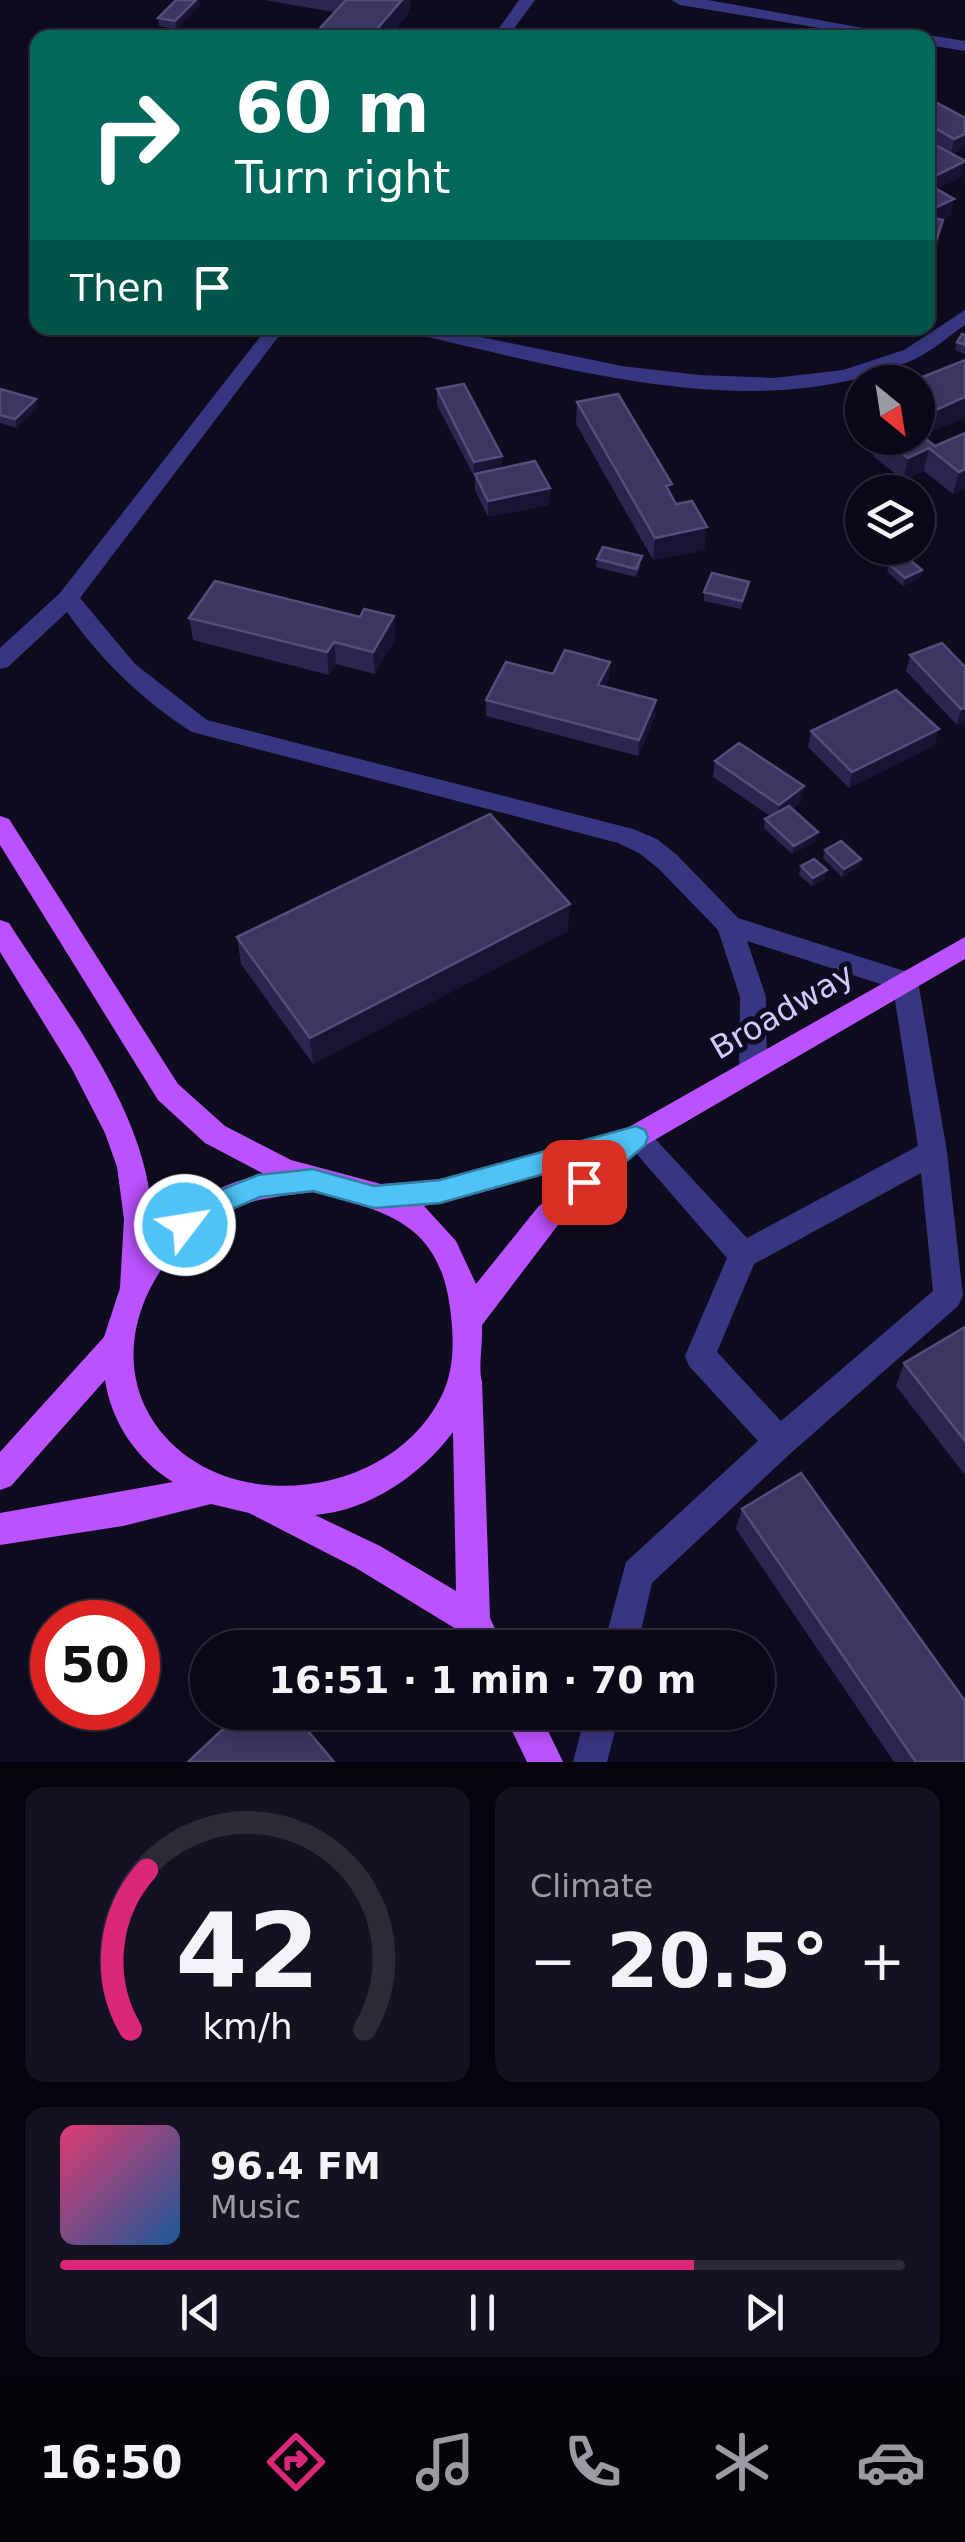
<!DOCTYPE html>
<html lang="en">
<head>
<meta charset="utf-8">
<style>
  body { margin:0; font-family:"DejaVu Sans",sans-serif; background:#141221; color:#f1f3f6; height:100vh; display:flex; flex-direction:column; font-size:38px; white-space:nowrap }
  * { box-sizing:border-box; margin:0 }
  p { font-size:32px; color:#9a9aa2 }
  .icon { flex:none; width:55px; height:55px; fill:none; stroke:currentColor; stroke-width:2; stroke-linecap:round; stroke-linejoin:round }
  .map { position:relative; height:1762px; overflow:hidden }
  .side { display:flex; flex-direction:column; gap:25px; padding:25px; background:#06050d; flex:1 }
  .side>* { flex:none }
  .guide { position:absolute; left:30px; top:30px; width:905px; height:305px; border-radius:20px; box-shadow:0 5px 15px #0003,0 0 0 2px #2b2a37; background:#00695c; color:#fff; overflow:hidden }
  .needle { width:65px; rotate:150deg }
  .fabs { position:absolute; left:845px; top:365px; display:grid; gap:20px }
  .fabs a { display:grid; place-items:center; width:90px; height:90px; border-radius:50%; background:#0b0918; box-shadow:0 5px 15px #0003,0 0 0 2px #2b2a37; font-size:50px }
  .speed { position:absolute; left:30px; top:1600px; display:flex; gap:20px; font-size:50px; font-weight:700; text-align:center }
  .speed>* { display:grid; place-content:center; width:130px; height:130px; border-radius:50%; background:#0b0918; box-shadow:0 5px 15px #0003,0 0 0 2px #2b2a37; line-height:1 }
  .speed .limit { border:15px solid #d22; background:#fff; color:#111 }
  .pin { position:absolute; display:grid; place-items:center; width:85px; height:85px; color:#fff; margin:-42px; border-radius:20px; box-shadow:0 5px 15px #0006 }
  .me { position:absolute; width:110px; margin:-55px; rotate:59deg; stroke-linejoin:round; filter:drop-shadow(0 0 8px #0008) }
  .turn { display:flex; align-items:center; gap:35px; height:210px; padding:0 40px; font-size:45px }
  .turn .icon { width:130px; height:130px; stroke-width:2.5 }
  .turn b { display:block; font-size:70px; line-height:85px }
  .then { display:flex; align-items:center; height:95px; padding:0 40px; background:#0003; gap:20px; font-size:38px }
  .big { font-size:75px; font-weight:700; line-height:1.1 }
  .side .card { flex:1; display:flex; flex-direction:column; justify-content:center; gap:15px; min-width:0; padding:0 35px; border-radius:20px; background:#141221 }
  .side .dial { align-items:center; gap:0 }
  .dial svg { height:260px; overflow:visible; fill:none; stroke:#2b2a37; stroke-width:7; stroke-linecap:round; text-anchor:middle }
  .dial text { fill:#f1f3f6; stroke:none }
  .song { display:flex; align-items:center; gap:30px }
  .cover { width:120px; height:120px; border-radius:15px; background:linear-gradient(135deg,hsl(340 70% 55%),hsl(210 70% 35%)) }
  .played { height:10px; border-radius:5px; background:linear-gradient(90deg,#db2777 75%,#2b2a37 75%) }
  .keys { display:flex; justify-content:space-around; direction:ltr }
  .heat { display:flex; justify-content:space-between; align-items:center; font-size:55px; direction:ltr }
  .side .tiles { flex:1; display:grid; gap:25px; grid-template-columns:1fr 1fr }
  .card:last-child { grid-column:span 2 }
  .trip { position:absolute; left:190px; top:1630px; width:585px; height:100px; border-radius:50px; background:#0b0918; box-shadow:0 5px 15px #0003,0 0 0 2px #2b2a37; font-weight:700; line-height:100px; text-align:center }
  .tabs { display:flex; height:160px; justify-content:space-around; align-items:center; background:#04040a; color:#9a9aa2 }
  .tabs .icon { width:70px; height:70px }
  .tabs .active { color:#db2777 }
  .tabs b { font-size:45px; color:#f1f3f6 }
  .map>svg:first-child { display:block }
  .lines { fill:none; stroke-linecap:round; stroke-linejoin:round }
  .minor { fill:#373681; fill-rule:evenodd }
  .major { fill:#bb52ff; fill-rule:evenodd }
  .wall { fill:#2b254f }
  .shaded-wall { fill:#191334 }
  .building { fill:#3d3662; stroke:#544e7b; stroke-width:2.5 }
  .route { fill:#4fc3f7; stroke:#337fa1; stroke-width:2.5 }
  .labels { text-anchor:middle; stroke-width:10; stroke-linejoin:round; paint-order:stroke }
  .street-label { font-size:32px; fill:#d0cbff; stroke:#0f0c20 }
</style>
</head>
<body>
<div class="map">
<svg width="965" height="1762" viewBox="0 0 965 1762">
  <rect width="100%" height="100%" fill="#0f0c20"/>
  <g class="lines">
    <path class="minor" d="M519,0h16l-28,38h-15z
      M672,0h36l211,38h-38l-201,-33z
      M928,35l37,6v10l-37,-6v-7h-6z
      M965,310v15c-16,11 -33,26 -50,34 -156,69 -344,10 -501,-25l-9,-6h32l185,38 77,9 75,3 69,-8 61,-20z
      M267,328h18l-205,270 55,66 72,56 426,109 24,10 20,16 61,63 176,56 4,7 29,171 16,144 -5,10 -167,147 -139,130 -15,65h-34l23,-86 132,-121 -69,-75 -4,-10 42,-98 -105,-121 4,-8 10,-4 10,4 101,109 171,-92 -25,-158 -146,-47 19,56 1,71 -4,8 -10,3 -10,-3 -4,-8 1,-71 -22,-67 -59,-61 -20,-16 -21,-10 -426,-111c-50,-32 -91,-72 -125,-120l-59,55 -8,2v-21l60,-55zM921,1173l12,118 -152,130 -64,-69 37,-88z
      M586,1712h34l-13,50h-34z"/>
    <path class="major" d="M0,816l9,3 169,265 47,42 66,34 90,24 60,-4 186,-52 338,-191v22l-319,186 -88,80 -76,100c1,16 -4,46 0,56l8,237 14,30h-35l-8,-16 -105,-64 -107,-55 -38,-9 -88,22 -123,19v-32l173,-31c-35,-21 -62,-60 -68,-102l-94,106 -11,4v-38l104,-115 16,-49 4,-69 -7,-52 -12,-34 -33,-64 -72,-117v-32l9,3c59,93 149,199 143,315 32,-34 66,-54 112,-64l-59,-31 -47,-43 -158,-255zM588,1163l-50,44 -62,77 -20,-43 -32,-35zM313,1192c77,20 129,32 138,124 3,27 3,56 -10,81 -53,106 -229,123 -291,19 -43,-73 4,-167 75,-204 27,-14 58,-16 88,-20zM453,1432l3,159 -76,-45 -65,-31c54,-4 107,-41 138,-83z
      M503,1712h36l24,50h-36z"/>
  </g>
  <path class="wall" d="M176,0h23l1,5 -24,24 -17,-3 -1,-8z
    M264,0h146v5l-3,10 -19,23h-77l23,-26z
    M928,98l37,50 -13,6 10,23 -26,12 15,26 -10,4 -2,23 -11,32z
    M965,335v19l-10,-4 2,-8z
    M0,389l37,18 -20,21 -17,-5z
    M437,389l65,67v12l48,20 -1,17 -61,12 -13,-27v-12l-38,-73z
    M577,402l94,93 34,55 -52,10 -77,-136z
    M965,433v56l-12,5 -29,-23 -21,9 -30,-24 4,-18 45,-2 13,10z
    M597,559l44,6 -5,12 -40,-10z
    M889,564l33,6 -2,8 -17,8 -16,-14z
    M749,582l-1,8 -7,19 -37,-8v-9z
    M394,616l1,23 -20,35 -39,-10 -7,11 -136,-35 -4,-22z
    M910,655l55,12v55l-8,3 -51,-54z
    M610,662l-1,16 -5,9 51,29 -17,40 -152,-40v-16l67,-26z
    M811,731l124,14 -86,43 -41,-41z
    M715,761l86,41 -9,7 24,32 -24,13 -28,-26 1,-9 5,-3 -57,-39z
    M825,850l36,9 -2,8 -17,10 -19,-19z
    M801,866l24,13 -13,7 -13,-11z
    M568,931l-255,133 -72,-100 -4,-27z
    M965,1327v148l-69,-89 8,-23z
    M742,1509l223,253h-71l-158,-233z"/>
  <path class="shaded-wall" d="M196,0h3l1,5 -24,24 -1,-8z
    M402,0h8l-3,15 -19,23h-19z
    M965,134v14l-14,6 3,-15z
    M965,161l-3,16 -28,13 3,-15z
    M954,199l-3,16 -23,11v-15z
    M943,220l-4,22 -11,32v-9z
    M965,397v21l-65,28 18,-8v-20z
    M36,399l1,8 -20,21 -2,-9z
    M929,448l-5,23 -21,9 5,-22z
    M502,456v16l-27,2 -1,4v-16z
    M965,469v20l-12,5 6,-22z
    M550,488l-1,17 -61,12v-16z
    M707,527l-2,23 -52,10 2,-22z
    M922,570l-2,8 -17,8 2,-8z
    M394,616l1,23 -20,35 -2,-22z
    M334,642l2,22 -7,11 -2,-23z
    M610,662l-1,16 -12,24 1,-17z
    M656,700l-1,16 -17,40 1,-16z
    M965,708v14l-8,3 4,-16z
    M939,729l-4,16 -86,43 3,-16z
    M804,786l-3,16 -25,19 3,-16z
    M818,832l-2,9 -24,13 2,-8z
    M861,859l-2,8 -17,10 2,-8z
    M827,870l-2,9 -13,7 1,-8z
    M570,904l-2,27 -255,133 -3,-26z"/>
  <path class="building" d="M176,0h20l-21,21 -17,-3z
    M346,0h56l-33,38h-58z
    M928,98l37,20v16l-11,5 -26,-15z
    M928,141l37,20 -28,14 -9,-5z
    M928,184l26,15 -26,12z
    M928,217l15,3 -15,45z
    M962,334l3,1v10l-8,-3z
    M965,360v37l-47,21v-36h-8z
    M464,384l38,72 -28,6 -37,-73z
    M0,389l36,10 -21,20 -15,-4z
    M618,394l54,90 -6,2 10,18 16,-3 15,26 -52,11 -78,-136z
    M918,433l17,13 30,-13v36l-6,3 -30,-24 -21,10 -25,-20h35z
    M535,461l15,27 -62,13 -13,-27z
    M603,547l39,9 -6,13 -39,-10z
    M905,556l17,14 -17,8 -16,-14z
    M712,573l37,9 -7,19 -38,-9z
    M215,581l145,36 4,-8 30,7 -21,36 -39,-10 -7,10 -138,-34z
    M942,643l23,24v41l-4,1 -51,-54z
    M565,650l45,12 -12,23 58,15 -17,40 -153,-40 20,-38 47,12z
    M896,690l43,39 -87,43 -41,-41z
    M739,743l65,43 -25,19 -64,-44z
    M789,806l29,26 -24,14 -29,-27z
    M490,814l80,90 -260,134 -73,-101z
    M841,841l20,18 -17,10 -19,-19z
    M814,859l13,11 -14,8 -12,-12z
    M965,1327v114l-61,-78z
    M801,1473l164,228v61h-49l-174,-253z
    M241,1712h51l42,50h-146z"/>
  <path class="route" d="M636,1126l9,4 3,7 -3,8 -52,45 -9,3 -9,-3 -4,-8 19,-21 -150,42 -66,5 -61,-17 -53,6 -44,19 -31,20 -10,-3 -3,-8 3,-8 23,-18 60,-24 55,-6 61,17 66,-6z"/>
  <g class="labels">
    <g class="street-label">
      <text transform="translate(782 1011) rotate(-30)" y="11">Broadway</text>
    </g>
  </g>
</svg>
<div class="fabs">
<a><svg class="needle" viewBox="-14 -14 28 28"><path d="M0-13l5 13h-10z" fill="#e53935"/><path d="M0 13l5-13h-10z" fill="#9a9aa2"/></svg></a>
<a><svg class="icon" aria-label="layers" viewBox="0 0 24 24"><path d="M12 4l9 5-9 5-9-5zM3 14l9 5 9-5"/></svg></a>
</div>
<div class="speed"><div class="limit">50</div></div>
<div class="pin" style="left:584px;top:1182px;background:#d93025"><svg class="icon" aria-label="arrive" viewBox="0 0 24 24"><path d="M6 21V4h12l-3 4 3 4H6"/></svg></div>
<svg class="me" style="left:185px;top:1225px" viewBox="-20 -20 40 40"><circle r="17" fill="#4fc3f7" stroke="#fff" stroke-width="3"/><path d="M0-11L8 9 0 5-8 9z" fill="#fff"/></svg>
<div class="trip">16:51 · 1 min · 70 m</div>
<div class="guide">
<div class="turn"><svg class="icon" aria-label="right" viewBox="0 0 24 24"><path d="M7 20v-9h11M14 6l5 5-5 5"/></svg><div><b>60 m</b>Turn right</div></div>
<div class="then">Then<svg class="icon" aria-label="arrive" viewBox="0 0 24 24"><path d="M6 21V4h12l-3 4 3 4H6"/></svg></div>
</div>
</div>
<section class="side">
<div class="tiles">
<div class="card dial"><svg viewBox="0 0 100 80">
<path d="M14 69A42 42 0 1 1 86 69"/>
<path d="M14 69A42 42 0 0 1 19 20" stroke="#db2777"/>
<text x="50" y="56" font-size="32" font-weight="700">42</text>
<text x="50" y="72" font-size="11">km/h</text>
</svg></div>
<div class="card"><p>Climate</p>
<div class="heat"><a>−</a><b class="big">20.5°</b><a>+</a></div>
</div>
<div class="card">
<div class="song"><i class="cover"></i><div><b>96.4 FM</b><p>Music</p></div></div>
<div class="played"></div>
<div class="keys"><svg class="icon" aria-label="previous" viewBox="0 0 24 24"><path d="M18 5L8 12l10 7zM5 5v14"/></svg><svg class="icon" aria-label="pause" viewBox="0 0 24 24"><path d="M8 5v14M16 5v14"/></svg><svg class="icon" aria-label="next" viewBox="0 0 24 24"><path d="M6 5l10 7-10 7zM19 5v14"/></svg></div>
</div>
</div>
</section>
<nav class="tabs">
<b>16:50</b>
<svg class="icon active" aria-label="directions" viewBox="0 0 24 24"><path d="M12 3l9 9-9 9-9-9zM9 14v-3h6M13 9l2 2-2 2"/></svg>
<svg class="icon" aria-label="music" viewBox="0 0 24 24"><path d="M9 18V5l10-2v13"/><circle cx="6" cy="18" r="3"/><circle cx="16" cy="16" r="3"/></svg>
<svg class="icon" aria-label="phone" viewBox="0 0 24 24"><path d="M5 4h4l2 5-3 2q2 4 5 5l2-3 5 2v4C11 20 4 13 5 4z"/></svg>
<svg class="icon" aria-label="climate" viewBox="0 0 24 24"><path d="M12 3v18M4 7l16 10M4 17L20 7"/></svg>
<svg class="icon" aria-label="car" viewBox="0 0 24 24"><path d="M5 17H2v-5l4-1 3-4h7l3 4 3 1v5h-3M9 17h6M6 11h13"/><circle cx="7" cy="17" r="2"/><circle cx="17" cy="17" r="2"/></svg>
</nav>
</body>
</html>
